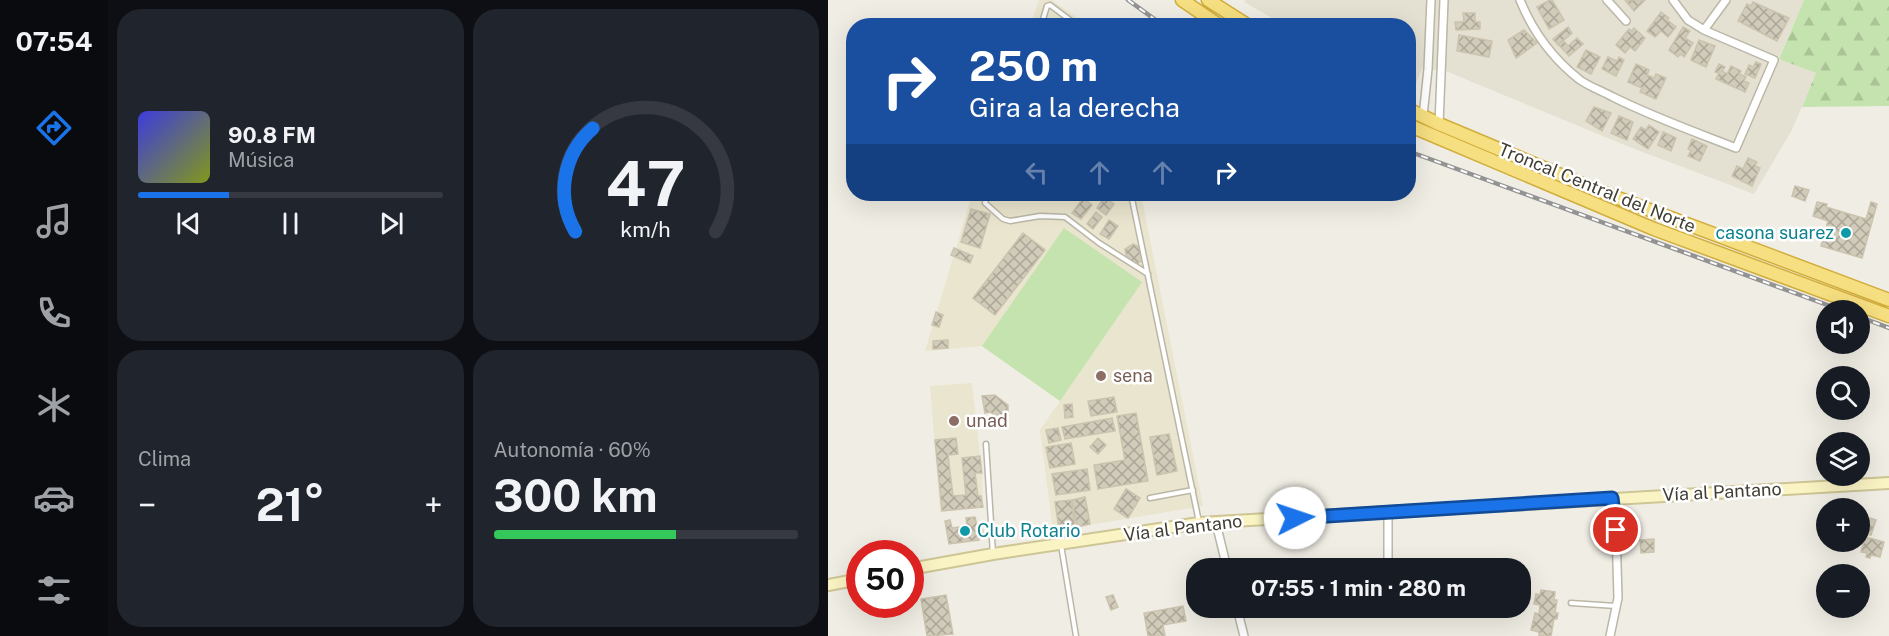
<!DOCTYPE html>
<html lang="es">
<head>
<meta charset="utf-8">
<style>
  body { margin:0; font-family:"Public Sans",sans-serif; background:#20242c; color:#f1f3f6; height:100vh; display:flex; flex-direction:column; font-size:22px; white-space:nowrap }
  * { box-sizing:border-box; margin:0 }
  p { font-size:20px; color:#9ea1a6 }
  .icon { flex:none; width:33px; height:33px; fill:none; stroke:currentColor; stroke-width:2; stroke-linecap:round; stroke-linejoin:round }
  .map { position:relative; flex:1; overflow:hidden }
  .drawer { display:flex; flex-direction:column; gap:9px; padding:9px; background:#0d0f14; width:720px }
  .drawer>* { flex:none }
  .banner { position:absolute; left:18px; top:18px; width:570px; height:183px; border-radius:24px; box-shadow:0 6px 24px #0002; background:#1a4fa0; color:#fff; overflow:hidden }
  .buttons { position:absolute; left:988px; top:300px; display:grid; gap:12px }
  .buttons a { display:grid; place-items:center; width:54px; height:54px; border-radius:50%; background:#171b24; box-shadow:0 6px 24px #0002; font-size:30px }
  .speed { position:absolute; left:18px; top:540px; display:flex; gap:12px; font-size:30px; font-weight:700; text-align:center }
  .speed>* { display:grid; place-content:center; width:78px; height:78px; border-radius:50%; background:#171b24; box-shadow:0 6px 24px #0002; line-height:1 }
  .speed .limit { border:9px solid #d22; background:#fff; color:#111 }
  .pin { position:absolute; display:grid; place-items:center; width:51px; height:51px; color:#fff; margin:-26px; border:3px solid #fff; border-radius:50%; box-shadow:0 2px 6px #0007 }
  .me { position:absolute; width:66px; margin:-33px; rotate:86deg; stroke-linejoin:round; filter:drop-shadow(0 0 4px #0008) }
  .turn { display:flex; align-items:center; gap:21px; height:126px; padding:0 24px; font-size:27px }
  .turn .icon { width:78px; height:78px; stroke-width:2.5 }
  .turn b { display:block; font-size:42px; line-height:51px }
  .lanes { display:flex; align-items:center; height:57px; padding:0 24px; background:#0003; justify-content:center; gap:30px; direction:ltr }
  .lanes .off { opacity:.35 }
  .big { font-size:45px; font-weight:700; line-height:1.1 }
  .drawer .widget { flex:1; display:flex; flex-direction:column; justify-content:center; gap:9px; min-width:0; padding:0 21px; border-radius:24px; background:#20242c }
  .drawer .dial { align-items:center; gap:0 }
  .dial svg { height:156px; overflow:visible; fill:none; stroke:#363941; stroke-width:7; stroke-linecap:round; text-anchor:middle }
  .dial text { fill:#f1f3f6; stroke:none }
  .song { display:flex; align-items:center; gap:18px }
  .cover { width:72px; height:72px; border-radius:9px; background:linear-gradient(135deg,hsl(240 70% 55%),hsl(70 70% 35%)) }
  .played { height:6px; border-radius:3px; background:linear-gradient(90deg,#1a73e8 30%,#363941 30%) }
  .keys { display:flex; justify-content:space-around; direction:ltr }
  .heat { display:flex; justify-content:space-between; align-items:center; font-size:33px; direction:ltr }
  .charge { height:9px; border-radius:4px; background:linear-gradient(90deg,#34c759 60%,#363941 0) }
  .drawer .tiles { flex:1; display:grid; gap:9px; grid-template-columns:repeat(2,1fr) }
  .trip { position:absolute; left:358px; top:558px; width:345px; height:60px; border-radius:24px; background:#171b24; box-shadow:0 6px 24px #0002; font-weight:700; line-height:60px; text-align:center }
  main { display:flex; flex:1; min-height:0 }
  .tab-bar { display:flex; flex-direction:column; width:108px; justify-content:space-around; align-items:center; background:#090b0e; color:#9ea1a6 }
  .tab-bar .icon { width:42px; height:42px }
  .tab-bar .active { color:#1a73e8 }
  .tab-bar b { font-size:27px; color:#f1f3f6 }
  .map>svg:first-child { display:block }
  .residential { fill:#e4e1d2 }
  .education { fill:#e9e5ce }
  .forest { fill:url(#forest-firs) }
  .park { fill:#c5e3ae }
  .building { fill:url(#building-cross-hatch); stroke:#cbc3ae; stroke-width:1.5 }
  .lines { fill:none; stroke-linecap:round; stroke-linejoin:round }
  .service-casing { stroke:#bbb7a7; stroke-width:7 }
  .minor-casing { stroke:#bbb7a7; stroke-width:10 }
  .secondary-casing { stroke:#cec596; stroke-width:14 }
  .trunk-casing { stroke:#d2ad3c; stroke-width:15 }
  .service { stroke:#fff; stroke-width:4 }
  .minor { stroke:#fff; stroke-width:7 }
  .secondary { stroke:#faf4c4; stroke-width:10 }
  .trunk { stroke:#f6df80; stroke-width:12 }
  .rail-casing { stroke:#939393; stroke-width:4.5 }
  .rail { stroke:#fff; stroke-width:2; stroke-dasharray:7; stroke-linecap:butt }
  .route-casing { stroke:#114b97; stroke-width:15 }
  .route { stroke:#1a73e8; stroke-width:10 }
  .culture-dot { fill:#0f9aa8; stroke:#fff; stroke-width:2 }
  .education-dot { fill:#8d6e63; stroke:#fff; stroke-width:2 }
  .labels { text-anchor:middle; stroke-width:5; stroke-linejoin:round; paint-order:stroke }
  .street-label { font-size:18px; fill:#423e34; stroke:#fff }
  .culture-label { font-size:18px; fill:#0d838f; stroke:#fff; text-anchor:end }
  .education-label { font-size:18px; fill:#785e54; stroke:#fff; text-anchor:start }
</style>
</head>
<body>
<main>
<nav class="tab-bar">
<b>07:54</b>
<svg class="icon active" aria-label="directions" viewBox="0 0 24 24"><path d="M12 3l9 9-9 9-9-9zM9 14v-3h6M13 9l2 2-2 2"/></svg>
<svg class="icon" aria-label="music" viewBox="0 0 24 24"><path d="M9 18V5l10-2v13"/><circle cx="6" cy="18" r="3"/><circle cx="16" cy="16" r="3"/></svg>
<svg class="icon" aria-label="phone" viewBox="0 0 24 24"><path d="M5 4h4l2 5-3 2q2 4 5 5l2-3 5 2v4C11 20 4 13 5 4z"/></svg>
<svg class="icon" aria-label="climate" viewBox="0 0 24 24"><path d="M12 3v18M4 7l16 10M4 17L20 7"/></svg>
<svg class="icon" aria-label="car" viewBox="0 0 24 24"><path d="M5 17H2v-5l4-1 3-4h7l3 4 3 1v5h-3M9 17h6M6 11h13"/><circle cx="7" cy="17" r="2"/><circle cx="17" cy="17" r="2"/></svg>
<svg class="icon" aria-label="filters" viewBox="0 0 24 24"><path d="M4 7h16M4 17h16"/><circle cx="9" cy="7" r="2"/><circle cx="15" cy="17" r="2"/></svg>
</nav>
<section class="drawer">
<div class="tiles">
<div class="widget">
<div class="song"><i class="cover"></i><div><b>90.8 FM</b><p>Música</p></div></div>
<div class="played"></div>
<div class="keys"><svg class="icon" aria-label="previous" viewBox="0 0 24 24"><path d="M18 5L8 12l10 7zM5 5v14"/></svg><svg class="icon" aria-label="pause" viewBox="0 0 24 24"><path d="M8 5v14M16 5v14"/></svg><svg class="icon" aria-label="next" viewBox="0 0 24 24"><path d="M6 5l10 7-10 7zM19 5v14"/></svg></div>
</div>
<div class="widget dial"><svg viewBox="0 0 100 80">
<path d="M14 69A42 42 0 1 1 86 69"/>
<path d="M14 69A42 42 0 0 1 23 16" stroke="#1a73e8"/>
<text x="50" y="56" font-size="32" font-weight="700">47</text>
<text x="50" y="72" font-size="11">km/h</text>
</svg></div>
<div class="widget"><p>Clima</p>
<div class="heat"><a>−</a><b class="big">21°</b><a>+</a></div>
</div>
<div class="widget"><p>Autonomía · 60%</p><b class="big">300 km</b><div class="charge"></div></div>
</div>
</section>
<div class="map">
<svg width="1061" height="636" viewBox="0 0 1061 636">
  <defs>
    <pattern id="forest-firs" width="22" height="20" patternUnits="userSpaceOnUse" patternTransform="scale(1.5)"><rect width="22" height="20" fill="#c5e3ae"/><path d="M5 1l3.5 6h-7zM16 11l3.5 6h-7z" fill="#aac496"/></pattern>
    <pattern id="building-cross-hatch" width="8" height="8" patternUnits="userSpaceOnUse" patternTransform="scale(1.5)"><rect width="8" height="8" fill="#d1cbba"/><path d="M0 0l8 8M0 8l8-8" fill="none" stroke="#aba698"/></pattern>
  </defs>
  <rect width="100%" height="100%" fill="#f0eee4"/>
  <path class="residential" d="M417,0h559l-25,58 37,15 -24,57 -38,64 -122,-46 -184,-76 -26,-4 -7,19 -6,-3 -1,-58 -124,-1 -40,-23z"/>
  <path class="education" d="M211,0h13l35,25 -57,1z
    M144,194h169l62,312 -150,25 -13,-101 20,-29 -78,-55 -57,5z
    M144,383l10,90 1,34 -43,5 -10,-126z"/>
  <path class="forest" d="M976,0h85v106l-87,1 14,-34 -37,-14z"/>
  <path class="park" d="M236,228l78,54 -82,119 -78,-55z"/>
  <path class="building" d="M722,0h2l12,20 -15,9 -12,-22z
    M797,0h20l-11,11z
    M925,2l36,16 -12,23 -39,-20 9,-17 4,2z
    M833,12l8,6 -2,2 9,7 -8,10 -7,-6 -6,6 -8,-6z
    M635,13h12v9h5v7l-24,1 -1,-8h9z
    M740,27l4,6 -14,12 -5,-6z
    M855,27l7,4 -5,7 8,5 -9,14 -4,-3 -2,3 -9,-7z
    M806,28l11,10 -10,13 -5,-4 -5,6 -9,-8 13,-16 3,2z
    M696,30l13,13 -21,15 -8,-18z
    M631,35l33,6 -3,16 -32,-6z
    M749,38l6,6 -14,12 -11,-12 5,-4 5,6z
    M871,40l16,6 -9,21 -15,-7z
    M758,50l14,7 -9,17 -14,-7z
    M780,57l9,4 2,-4 5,3 -8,16 -14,-7z
    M928,62l5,2 -6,14 -10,-4 4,-9 4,2z
    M808,64l13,6 -2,5 7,3 2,-4 10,4 -10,21 -16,-7 2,-4 -14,-6z
    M891,64l6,3 -3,4 5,3 4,-8 10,5 -2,3 7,3 -2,4 5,2 -4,9 -29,-13 3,-6 -4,-1z
    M766,107l17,6 -9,18 -16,-10z
    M791,116l14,6 -6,18 -16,-7z
    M821,125l10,7 -11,17 -15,-10 8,-12 5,3z
    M835,132l13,6 -5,13 -13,-6z
    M864,139l15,7 -7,15 -12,-5 3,-5 -3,-2z
    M920,158l9,4 -2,4 5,2 -8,18 -20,-10 5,-10 6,3z
    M967,186l14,4 -4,11 -13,-5z
    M276,197l10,7 -8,11 -9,-7z
    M255,198l9,7 -11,14 -9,-6z
    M989,202l10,2 -1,3 40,12 5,-17 6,2 -15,54 -41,-12 7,-25 -15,-5z
    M143,209l19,5 -10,34 -19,-6z
    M268,212l6,5 -9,12 -6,-5z
    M281,220l9,6 -9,13 -9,-5z
    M195,233l22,17 -50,65 -22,-17z
    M305,244l6,3 4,13 -6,4 -10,-5 -2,-10z
    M126,248l19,8 -3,7 -19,-8z
    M108,312l7,3 -4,12 -7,-2z
    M120,340v8l-15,1v-8z
    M167,395l13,10v14h-14l-1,-5 -3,-2 -5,1 -3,-17z
    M286,397l3,15 -26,4 -3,-15z
    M244,404l1,13 -8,1 -1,-13z
    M308,413l12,68 -50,8 -4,-24 31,-5 -8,-44z
    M284,418l3,13 -50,8 -3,-12z
    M230,428l3,12 -12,3 -3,-13z
    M341,434l8,37 -20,4 -7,-38z
    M128,438l2,16 -10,1 5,41 13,-1 -4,-37 18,-2 2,17h-7l3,23h3l2,11 -41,4 -7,-71z
    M270,438l8,7 -8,9 -8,-7z
    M243,443l4,21 -25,4 -4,-21z
    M259,469l3,21 -34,5 -4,-21z
    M298,489l14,9 -12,20 -14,-9z
    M257,497l5,27 -13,3 -5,-27z
    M243,500l4,26 -16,3 -4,-27z
    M147,517l2,9h5l1,8 -5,1 1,5 -30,4 -4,-23 5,-1 2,8 15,-2 -1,-8z
    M1042,518l6,2 -5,15 -6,-2z
    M1037,537l19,5 -4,15 -9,-2 -1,3 -4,-1 1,-4 -6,-1z
    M826,539v13l-13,1 -1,-13z
    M713,590l14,2 -1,8h3l-2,13h3l-1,6h-3l-3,17h-12v-4l-8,-2 4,-17 4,1 1,-9 -6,-1 2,-10 4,1z
    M118,595l7,39 -26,2 -6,-37z
    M285,595l5,12 -7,3 -5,-13z
    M355,606l3,15 -23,4 2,11h-17l-4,-23z
    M581,608h17v5h-17z"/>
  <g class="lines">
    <g class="service-casing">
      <path id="service" d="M213,26l6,-20 3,-1 28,21
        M159,194l-2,9 18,16 7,2 30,-5 25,1 34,26 49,31
        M303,194l68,328
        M158,444l7,110
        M322,498l43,-8
        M233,545l15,91
        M743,603l45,3"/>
    </g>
    <g class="minor-casing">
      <path id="minor" d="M692,0c13,32 33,59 60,80 10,7 22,11 33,17 40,20 82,35 123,51l38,-88 -70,-30 -16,-10 -15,-20
        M779,0l19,21
        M876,30l22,-30
        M595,116l5,-47 3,-69
        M611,124l5,-124
        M388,523l11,45
        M560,568v-56
        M409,608l7,28
        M782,636l8,-38 -2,-68 -4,-32"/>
    </g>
    <g class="secondary-casing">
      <path id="secondary" d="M82,569l83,-15 206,-31 690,-40
        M0,585l32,-6"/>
    </g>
    <g class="trunk-casing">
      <path id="trunk" d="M354,0l38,26
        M380,0l41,26
        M580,109l31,15 155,65 295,111
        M580,125l246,104 235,87"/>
    </g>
    <use href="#service" class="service"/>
    <use href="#minor" class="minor"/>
    <use href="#secondary" class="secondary"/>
    <use href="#trunk" class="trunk"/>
    <g class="rail-casing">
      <path id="rail" d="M300,0l36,26
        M580,151l433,159
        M1032,317l29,11"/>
    </g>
    <use href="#rail" class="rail"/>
  </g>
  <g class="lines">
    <g class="route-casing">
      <path id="route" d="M467,518l317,-20 4,32"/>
    </g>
    <use href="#route" class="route"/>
  </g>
  <g class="culture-dot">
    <circle cx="1018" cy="233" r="6"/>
    <circle cx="137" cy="531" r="6"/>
  </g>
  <g class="education-dot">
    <circle cx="273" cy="376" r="6"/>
    <circle cx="126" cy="421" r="6"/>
  </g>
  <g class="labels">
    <g class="street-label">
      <text transform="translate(769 188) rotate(22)" y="6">Troncal Central del Norte</text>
      <text transform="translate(894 492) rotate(-3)" y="6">Vía al Pantano</text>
      <text transform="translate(355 528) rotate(-7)" y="6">Vía al Pantano</text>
    </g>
    <g class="culture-label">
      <text x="1006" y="239">casona suarez</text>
      <text x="149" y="537" text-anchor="start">Club Rotario</text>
    </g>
    <g class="education-label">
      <text x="285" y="382">sena</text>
      <text x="138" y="427">unad</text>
    </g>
  </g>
</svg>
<div class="buttons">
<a><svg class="icon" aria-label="sound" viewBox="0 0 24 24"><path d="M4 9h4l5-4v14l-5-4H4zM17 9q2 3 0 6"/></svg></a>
<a><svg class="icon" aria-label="search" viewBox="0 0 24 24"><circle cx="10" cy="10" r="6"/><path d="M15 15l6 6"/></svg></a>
<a><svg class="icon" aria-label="layers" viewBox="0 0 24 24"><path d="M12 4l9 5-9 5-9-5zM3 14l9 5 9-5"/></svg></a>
<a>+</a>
<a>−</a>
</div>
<div class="speed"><div class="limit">50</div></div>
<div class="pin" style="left:788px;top:530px;background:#d93025"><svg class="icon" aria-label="arrive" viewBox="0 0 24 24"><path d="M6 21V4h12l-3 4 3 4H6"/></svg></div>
<svg class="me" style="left:467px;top:518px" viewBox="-20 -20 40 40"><circle r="19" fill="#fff"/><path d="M0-13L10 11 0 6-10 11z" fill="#1a73e8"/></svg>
<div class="trip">07:55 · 1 min · 280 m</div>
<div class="banner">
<div class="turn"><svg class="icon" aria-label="right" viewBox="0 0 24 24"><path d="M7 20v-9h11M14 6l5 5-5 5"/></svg><div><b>250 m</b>Gira a la derecha</div></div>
<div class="lanes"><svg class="icon off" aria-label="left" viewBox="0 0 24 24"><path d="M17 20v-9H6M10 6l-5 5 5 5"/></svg><svg class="icon off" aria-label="ahead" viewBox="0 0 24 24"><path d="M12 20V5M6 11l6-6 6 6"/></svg><svg class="icon off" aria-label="ahead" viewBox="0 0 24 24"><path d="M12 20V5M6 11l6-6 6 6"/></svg><svg class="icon" aria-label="right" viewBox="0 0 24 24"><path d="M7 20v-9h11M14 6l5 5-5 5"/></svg></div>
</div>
</div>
</main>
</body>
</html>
